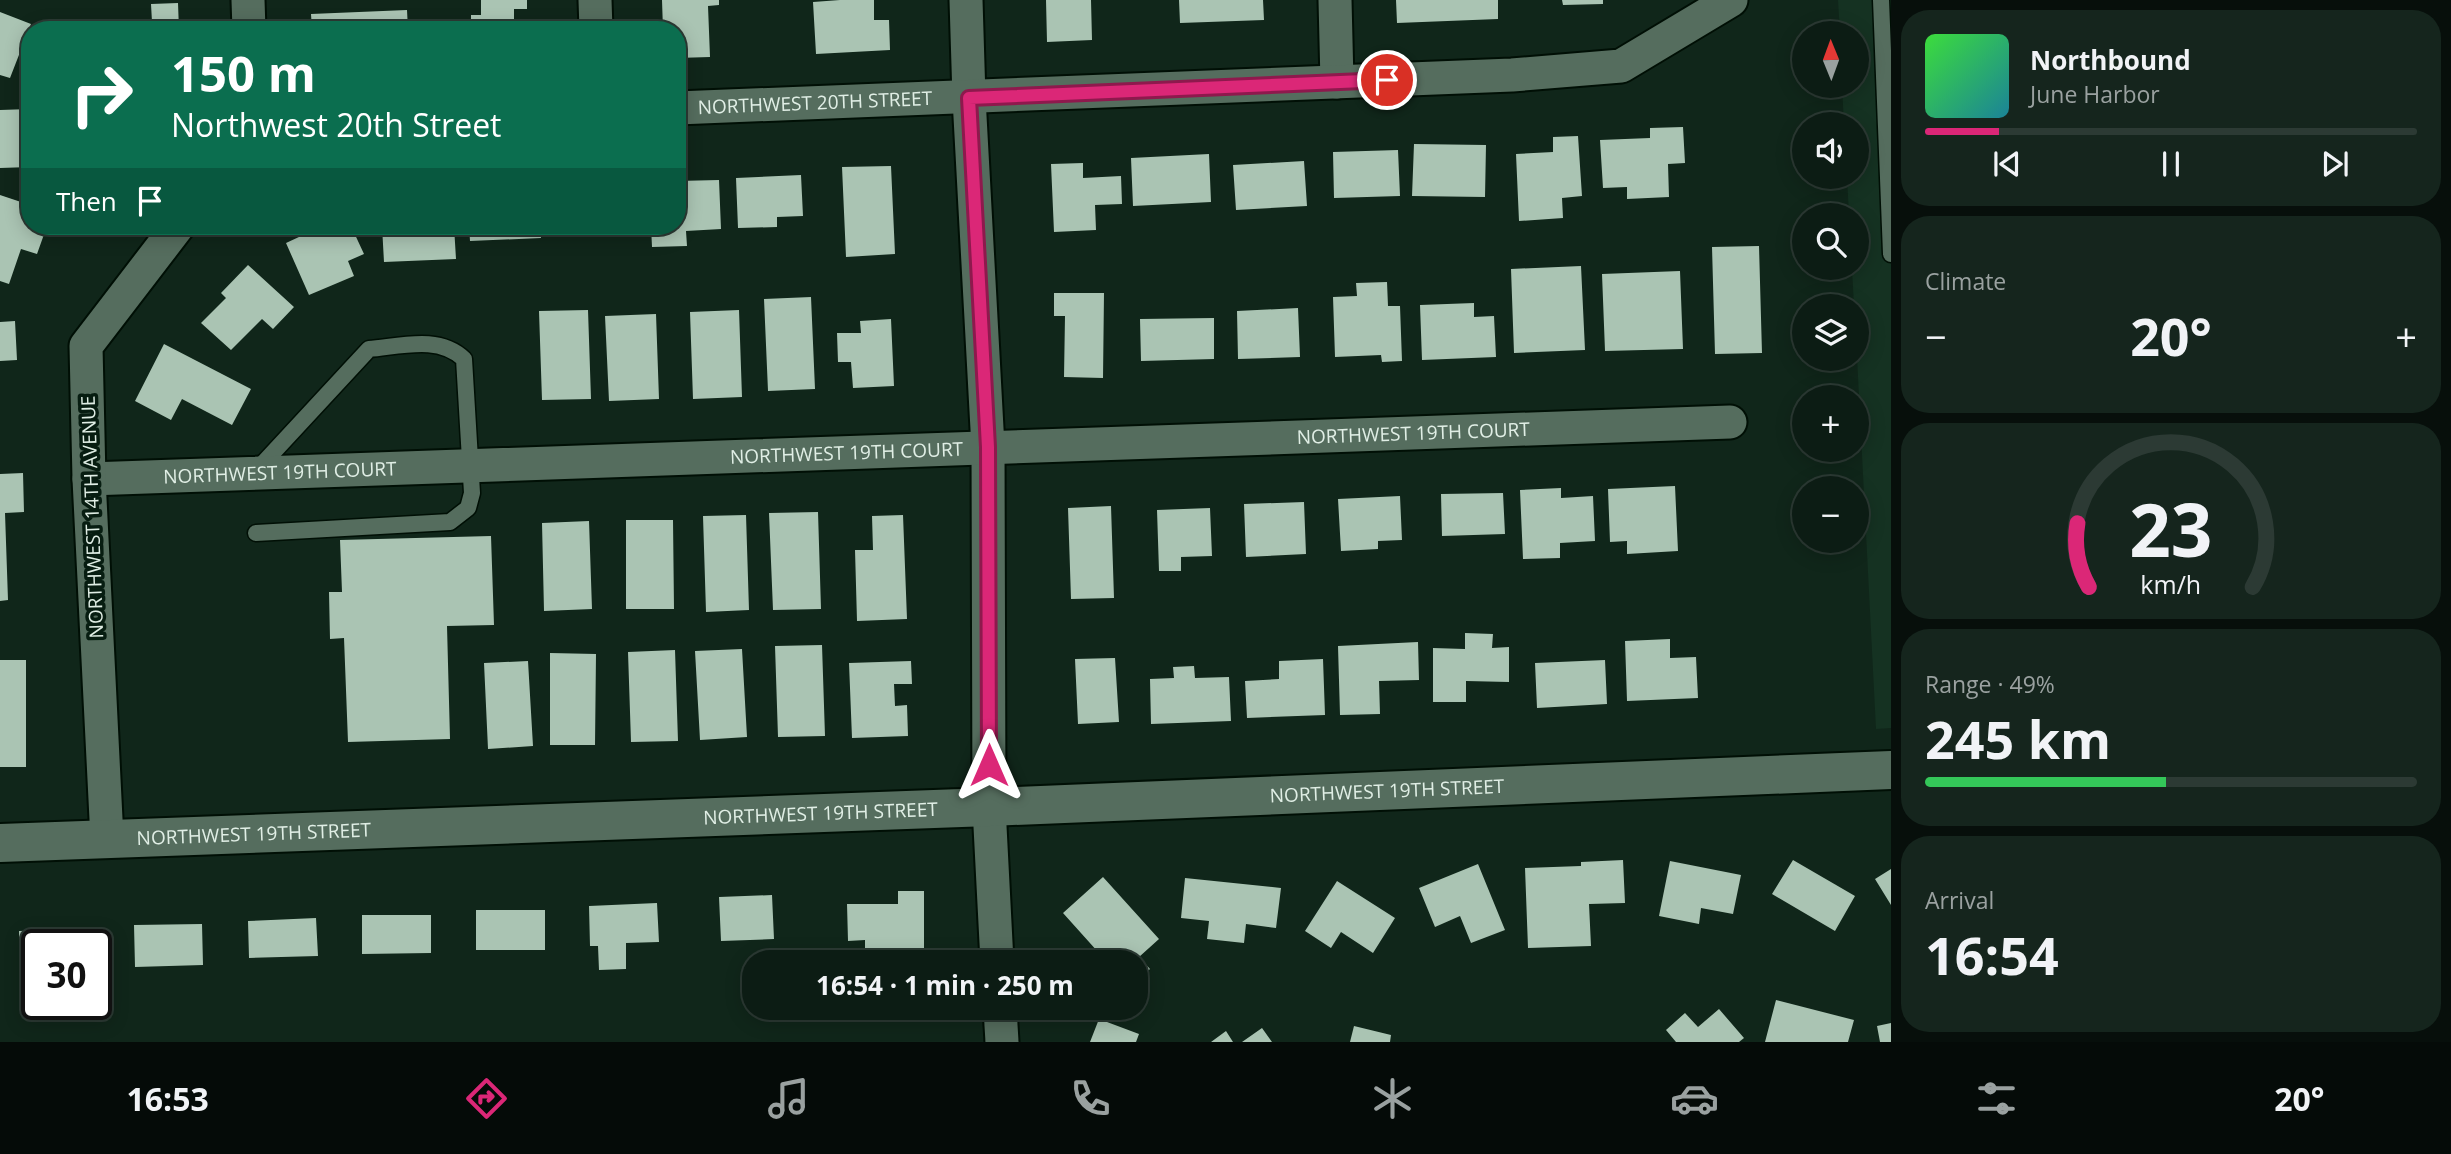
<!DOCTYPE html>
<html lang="en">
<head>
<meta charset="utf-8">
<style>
  body { margin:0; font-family:"Open Sans",sans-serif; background:#15251d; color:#f1f3f6; height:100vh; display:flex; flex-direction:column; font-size:26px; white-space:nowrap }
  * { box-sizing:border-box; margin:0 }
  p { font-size:23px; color:#9aa1a0 }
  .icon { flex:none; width:38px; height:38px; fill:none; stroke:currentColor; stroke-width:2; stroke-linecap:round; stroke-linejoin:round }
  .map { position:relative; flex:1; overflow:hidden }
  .side { display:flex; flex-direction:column; gap:10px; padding:10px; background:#070f0b; width:560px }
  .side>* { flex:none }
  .guide { position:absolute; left:21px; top:21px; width:665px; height:214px; border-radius:28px; box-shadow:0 4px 18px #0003,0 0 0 2px #2c3a34; background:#0b6e4f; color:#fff; overflow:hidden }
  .needle { width:46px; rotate:359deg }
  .controls { position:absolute; left:1792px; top:21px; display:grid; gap:14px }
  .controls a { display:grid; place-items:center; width:77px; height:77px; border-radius:50%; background:#0c1c14; box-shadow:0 4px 18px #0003,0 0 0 2px #2c3a34; font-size:35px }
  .speed { position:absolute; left:21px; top:929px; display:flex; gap:14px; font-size:35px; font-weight:700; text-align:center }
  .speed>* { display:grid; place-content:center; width:91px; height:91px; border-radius:50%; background:#0c1c14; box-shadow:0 4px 18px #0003,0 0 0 2px #2c3a34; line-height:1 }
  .speed .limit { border:4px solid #111; border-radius:10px; background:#fff; color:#111 }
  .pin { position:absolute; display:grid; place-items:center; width:60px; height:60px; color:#fff; margin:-30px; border:4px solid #fff; border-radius:50%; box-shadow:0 2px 7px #0007 }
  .me { position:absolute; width:77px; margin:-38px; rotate:0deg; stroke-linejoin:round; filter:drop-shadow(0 0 5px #0008) }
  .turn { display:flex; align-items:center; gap:24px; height:147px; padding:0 35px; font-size:32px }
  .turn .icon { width:91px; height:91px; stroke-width:2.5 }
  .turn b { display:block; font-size:49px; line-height:60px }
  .then { display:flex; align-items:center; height:66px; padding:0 35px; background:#0003; gap:14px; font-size:26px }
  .big { font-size:52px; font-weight:700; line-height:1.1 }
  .side .card { flex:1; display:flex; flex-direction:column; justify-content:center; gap:10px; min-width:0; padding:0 24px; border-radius:28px; background:#15251d }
  .side .dial { align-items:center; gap:0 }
  .dial svg { height:182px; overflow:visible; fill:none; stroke:#2c3a34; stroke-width:7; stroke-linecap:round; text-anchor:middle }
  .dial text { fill:#f1f3f6; stroke:none }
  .song { display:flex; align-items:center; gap:21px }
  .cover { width:84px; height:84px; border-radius:10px; background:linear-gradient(135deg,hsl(120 70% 55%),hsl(190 70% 35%)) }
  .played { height:7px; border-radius:4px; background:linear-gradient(90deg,#db2777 15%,#2c3a34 15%) }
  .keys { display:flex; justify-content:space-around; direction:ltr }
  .heat { display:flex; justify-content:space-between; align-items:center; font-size:38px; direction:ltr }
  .charge { height:10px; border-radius:5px; background:linear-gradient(90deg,#34c759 49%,#2c3a34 0) }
  .trip { position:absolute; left:742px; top:950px; width:406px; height:70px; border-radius:28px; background:#0c1c14; box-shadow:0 4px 18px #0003,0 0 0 2px #2c3a34; font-weight:700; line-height:70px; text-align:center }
  .menu { display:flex; height:112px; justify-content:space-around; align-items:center; background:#050b08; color:#9aa1a0 }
  .menu .icon { width:49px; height:49px }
  .menu .active { color:#db2777 }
  .menu b { font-size:32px; color:#f1f3f6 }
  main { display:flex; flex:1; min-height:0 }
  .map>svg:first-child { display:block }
  .built { fill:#153222 }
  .building { fill:#aac4b3 }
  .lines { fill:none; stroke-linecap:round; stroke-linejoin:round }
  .service-casing { stroke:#000f05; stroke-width:19 }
  .minor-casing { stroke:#000f05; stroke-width:37 }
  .tertiary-casing { stroke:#000f05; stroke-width:42 }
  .service { stroke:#556d5e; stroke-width:16 }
  .minor { stroke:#556d5e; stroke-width:33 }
  .tertiary { stroke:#556d5e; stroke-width:38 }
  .route-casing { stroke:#8e194d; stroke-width:18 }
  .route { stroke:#db2777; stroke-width:12 }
  .labels { text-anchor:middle; stroke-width:7; stroke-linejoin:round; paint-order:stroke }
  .street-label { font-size:19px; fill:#e0eee5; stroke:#071d11 }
</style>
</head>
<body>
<main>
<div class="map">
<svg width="1891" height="1042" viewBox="0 0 1891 1042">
  <rect width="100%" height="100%" fill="#10261a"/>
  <path class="built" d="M1838,0h53v728l-15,1 -19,-372v-51h-3l-2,-38h5v-53h-8l-2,-38h10v-53h-13l-2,-38h15v-53h-17z"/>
  <path class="building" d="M481,0h46v9h-13v21h-43v-15h10z
    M662,0h57v5l-11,1 2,51 -33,1v-28h-14z
    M840,0h34v20h15l1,30 -74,4 -3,-52z
    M1046,0h45l1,40 -45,2z
    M1179,0h84l1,20 -84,3z
    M1396,0h102v19l-101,4z
    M1562,0h41v4l-40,1z
    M178,3l1,27h-51l-1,-7 25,-1 -1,-18z
    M407,10l1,20h-96l-1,-16z
    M0,12l31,12 -21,54 -10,-3z
    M30,109v58l-30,1v-58z
    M1683,127l2,36 -17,1 1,33 -42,2v-12l-24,1 -3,-48 50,-2v-10z
    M1578,136l4,60 -20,2 1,20 -44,3 -3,-67 37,-2v-15z
    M1414,144l72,1 -1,52 -73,-1z
    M1398,150l2,46 -66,2 -1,-46z
    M1209,154l2,48 -78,4 -2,-48z
    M1304,161l3,45 -71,4 -3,-45z
    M1083,163v15l38,-2 1,28 -27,1 1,25 -42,2 -3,-68z
    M891,166l4,88 -49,3 -4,-90z
    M801,175l2,41 -26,1v10l-39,1 -2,-50z
    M719,180l2,49 -35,2 1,15 -35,1 -1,-21h26v-45z
    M0,195l30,10v21h17l-10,28 -16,-5 -12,35 -9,-3z
    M313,226h38l13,28 -16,7 6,15 -45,19 -23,-52 28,-13z
    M382,226h72l2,33 -72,3z
    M469,226h71l1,12 -71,3z
    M579,226h29v7l-29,1z
    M1759,246l3,107 -47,1 -3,-107z
    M248,265l46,42 -21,22 -11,-10 -31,31 -30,-27 25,-25 -5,-5z
    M1581,266l4,84 -71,3 -3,-84z
    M1680,271l3,78 -78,2 -3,-77z
    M1387,282l1,24h12l2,55 -20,1 -1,-7 -46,2 -2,-60 24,-1 -1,-13z
    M1054,293h50l-1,85 -39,-1 1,-61h-11z
    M811,297l4,92 -47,2 -4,-92z
    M1474,303v14l20,-1 2,41 -74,3 -2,-55z
    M1298,308l2,49 -62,2 -1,-48z
    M588,310l3,89 -49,1 -3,-89z
    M739,310l3,87 -49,2 -3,-87z
    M656,314l3,85 -50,2 -4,-85z
    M1214,318v41l-73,2 -1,-42z
    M891,319l3,67 -41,2 -2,-26h-13l-1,-29h24l-1,-12z
    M15,321l2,39 -17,1v-39z
    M164,344l87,45 -19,36 -50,-26 -11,21 -36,-19z
    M23,473l1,39 -19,1 3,87 -8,1v-127z
    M1675,486l3,65 -51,3v-13l-17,1 -2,-53z
    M1561,488v10l32,-2 2,45 -35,2v15l-37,1 -3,-69z
    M1503,493l2,41 -63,2 -1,-42z
    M1400,496l2,44 -24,1v8l-37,2 -3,-52z
    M1304,502l2,52 -60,3 -2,-53z
    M1111,506l3,92 -43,1 -3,-91z
    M1210,508l2,48 -31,1v14h-22l-2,-61z
    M818,512l3,97 -48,1 -4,-97z
    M746,515l3,95 -43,2 -3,-96z
    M903,515l4,104 -50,2 -2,-71h18l-1,-34z
    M626,520h47l1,89h-48z
    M589,521l3,88 -48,2 -2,-88z
    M491,536l3,89 -47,1 3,113 -102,3 -4,-104 -14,1 -1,-47h13l-2,-52z
    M1465,633l28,1 -1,14 17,-1v35l-43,-1v21h-33v-54l32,1z
    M1670,639v19l26,-1 2,41 -71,3 -2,-60z
    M1418,642l1,38 -40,1 1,33 -40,1 -2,-69z
    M822,645l3,91 -47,1 -3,-91z
    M742,649l5,88 -47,3 -5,-89z
    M675,650l3,91 -47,1 -3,-90z
    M550,653l46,1 -1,91h-45z
    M1115,658l4,64 -41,2 -3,-65z
    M1323,659l2,56 -78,3 -2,-37 34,-2v-18z
    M0,660h26v107h-26z
    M1605,660l2,44 -70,4 -2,-45z
    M528,661l5,85 -45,3 -4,-86z
    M911,661l1,23h-18l1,22 12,-1 1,31 -56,2 -3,-75z
    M1194,666l1,12 34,-1 2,44 -80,3 -1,-45 24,-1 -1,-11z
    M1623,860l2,43 -36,1 2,42 -63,2 -3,-80 56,-2v-4z
    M1793,860l62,36 -20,35 -63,-37z
    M1670,861l71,14 -8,39 -32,-6 -2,16 -40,-8z
    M1478,864l27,66 -34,13 -11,-27 -25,11 -16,-39z
    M1891,869v36l-16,-26z
    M1103,877l56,62 -20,18 11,12 -14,12v-19h-29l-44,-49z
    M1185,878l96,10 -5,40 -30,-4 -2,19 -37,-4 2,-18 -28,-3z
    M1337,881l58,37 -22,35 -32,-21 -10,16 -26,-17z
    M898,891h26v59h-11v12h-48v-22l-17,1 -1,-37h51z
    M772,895l2,44 -53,2 -2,-44z
    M657,903l2,39 -33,1v26l-27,1 -1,-24h-8l-1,-40z
    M476,910h69v40h-69z
    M362,915h69v38l-69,1z
    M316,918l2,38 -69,2 -1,-37z
    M202,924l1,41 -68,2 -1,-42z
    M89,929v16h-52v28h-17l-1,-42z
    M1776,1000l78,20 -6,22h-83z
    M1719,1009l25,29 -5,4h-63l-10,-12 19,-17 13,14z
    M1099,1019l40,15 -3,8h-46z
    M1891,1023v19h-11l-3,-16z
    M1354,1026l37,9 -1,7h-40z
    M1262,1028l10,14h-30z
    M1226,1031l7,11h-22z"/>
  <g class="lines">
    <g class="service-casing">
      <path id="service" d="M1881,0l10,254
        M255,472l114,-123c33,-3 70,-14 95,10l8,134 -4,15 -18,14 -194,11"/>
    </g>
    <g class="minor-casing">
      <g id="minor">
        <path d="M248,0l1,30"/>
        <path d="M595,0l1,30"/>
        <path d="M966,0l3,98 19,349 1,360 8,155"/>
        <path d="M1335,0l2,82"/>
        <path id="s1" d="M677,108l835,-33 109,-9 110,-66"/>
        <path id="s2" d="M89,479l1641,-57"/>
        <path d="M107,839l-18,-360 -3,-133 92,-120"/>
        <path d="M1000,1008l2,34"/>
      </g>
    </g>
    <g class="tertiary-casing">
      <g id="tertiary">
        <path id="s3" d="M0,843l989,-36 902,-37"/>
      </g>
    </g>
    <use href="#service" class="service"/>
    <use href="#minor" class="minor"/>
    <use href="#tertiary" class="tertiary"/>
  </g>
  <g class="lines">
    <g class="route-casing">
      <path id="route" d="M989,765l-1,-318 -19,-349 418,-18"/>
    </g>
    <use href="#route" class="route"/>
  </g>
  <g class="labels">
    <g class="street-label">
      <text dy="7" stroke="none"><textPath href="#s1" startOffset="138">NORTHWEST 20TH STREET</textPath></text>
      <text dy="7" stroke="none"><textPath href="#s2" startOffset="1325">NORTHWEST 19TH COURT</textPath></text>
      <text dy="7" stroke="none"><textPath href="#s2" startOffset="758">NORTHWEST 19TH COURT</textPath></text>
      <text dy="7" stroke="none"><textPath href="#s2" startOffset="191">NORTHWEST 19TH COURT</textPath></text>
      <text transform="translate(92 517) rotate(-92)" y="7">NORTHWEST 14TH AVENUE</text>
      <text dy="7" stroke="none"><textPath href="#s3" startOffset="1388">NORTHWEST 19TH STREET</textPath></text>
      <text dy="7" stroke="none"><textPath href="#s3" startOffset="821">NORTHWEST 19TH STREET</textPath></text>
      <text dy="7" stroke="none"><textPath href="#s3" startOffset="254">NORTHWEST 19TH STREET</textPath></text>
    </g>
  </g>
</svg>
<div class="controls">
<a><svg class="needle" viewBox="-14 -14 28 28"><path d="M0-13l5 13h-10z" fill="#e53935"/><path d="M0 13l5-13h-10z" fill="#9aa1a0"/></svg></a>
<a><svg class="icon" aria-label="sound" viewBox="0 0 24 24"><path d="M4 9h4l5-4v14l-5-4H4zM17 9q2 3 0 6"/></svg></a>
<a><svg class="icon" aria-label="search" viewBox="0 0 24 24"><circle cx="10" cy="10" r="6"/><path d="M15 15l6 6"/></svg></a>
<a><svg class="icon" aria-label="layers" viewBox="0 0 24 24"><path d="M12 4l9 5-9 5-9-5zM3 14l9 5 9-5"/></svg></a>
<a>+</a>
<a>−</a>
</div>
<div class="speed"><div class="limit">30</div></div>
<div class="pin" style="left:1387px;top:80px;background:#d93025"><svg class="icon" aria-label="arrive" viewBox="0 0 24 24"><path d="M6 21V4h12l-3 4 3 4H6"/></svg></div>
<svg class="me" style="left:989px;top:765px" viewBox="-20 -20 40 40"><path d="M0-17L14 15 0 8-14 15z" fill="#db2777" stroke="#fff" stroke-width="4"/></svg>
<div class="trip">16:54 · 1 min · 250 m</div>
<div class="guide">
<div class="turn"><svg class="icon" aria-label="right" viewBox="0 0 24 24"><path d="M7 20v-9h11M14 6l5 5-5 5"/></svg><div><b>150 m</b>Northwest 20th Street</div></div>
<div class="then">Then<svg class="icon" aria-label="arrive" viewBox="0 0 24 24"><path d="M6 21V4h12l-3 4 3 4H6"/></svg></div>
</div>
</div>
<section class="side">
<div class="card">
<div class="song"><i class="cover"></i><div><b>Northbound</b><p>June Harbor</p></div></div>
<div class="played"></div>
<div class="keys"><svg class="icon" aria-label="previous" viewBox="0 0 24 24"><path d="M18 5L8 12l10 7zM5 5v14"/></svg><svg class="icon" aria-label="pause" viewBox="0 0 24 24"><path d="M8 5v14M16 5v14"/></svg><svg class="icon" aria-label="next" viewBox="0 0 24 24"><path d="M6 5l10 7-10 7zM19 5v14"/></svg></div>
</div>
<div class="card"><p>Climate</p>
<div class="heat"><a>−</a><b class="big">20°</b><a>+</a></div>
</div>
<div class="card dial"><svg viewBox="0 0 100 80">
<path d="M14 69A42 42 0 1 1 86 69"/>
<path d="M14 69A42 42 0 0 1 9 41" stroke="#db2777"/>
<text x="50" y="56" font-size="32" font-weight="700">23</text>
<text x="50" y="72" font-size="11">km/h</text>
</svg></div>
<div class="card"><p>Range · 49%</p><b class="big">245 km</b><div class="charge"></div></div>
<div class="card"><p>Arrival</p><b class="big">16:54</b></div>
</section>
</main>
<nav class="menu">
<b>16:53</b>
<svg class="icon active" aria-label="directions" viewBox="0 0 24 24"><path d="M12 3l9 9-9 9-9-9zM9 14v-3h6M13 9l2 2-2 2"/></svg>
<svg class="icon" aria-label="music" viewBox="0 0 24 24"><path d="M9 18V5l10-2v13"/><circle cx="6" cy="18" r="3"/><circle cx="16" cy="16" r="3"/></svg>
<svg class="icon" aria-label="phone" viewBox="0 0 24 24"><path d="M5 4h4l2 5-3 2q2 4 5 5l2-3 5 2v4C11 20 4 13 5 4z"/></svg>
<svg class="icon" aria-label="climate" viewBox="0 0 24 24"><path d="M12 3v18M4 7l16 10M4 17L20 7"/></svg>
<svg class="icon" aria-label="car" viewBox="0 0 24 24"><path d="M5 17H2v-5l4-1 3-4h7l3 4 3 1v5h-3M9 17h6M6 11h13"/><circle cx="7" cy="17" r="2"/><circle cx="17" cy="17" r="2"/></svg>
<svg class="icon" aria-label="filters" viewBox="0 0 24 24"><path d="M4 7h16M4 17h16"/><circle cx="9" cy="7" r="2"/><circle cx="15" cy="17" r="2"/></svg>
<b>20°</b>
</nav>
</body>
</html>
